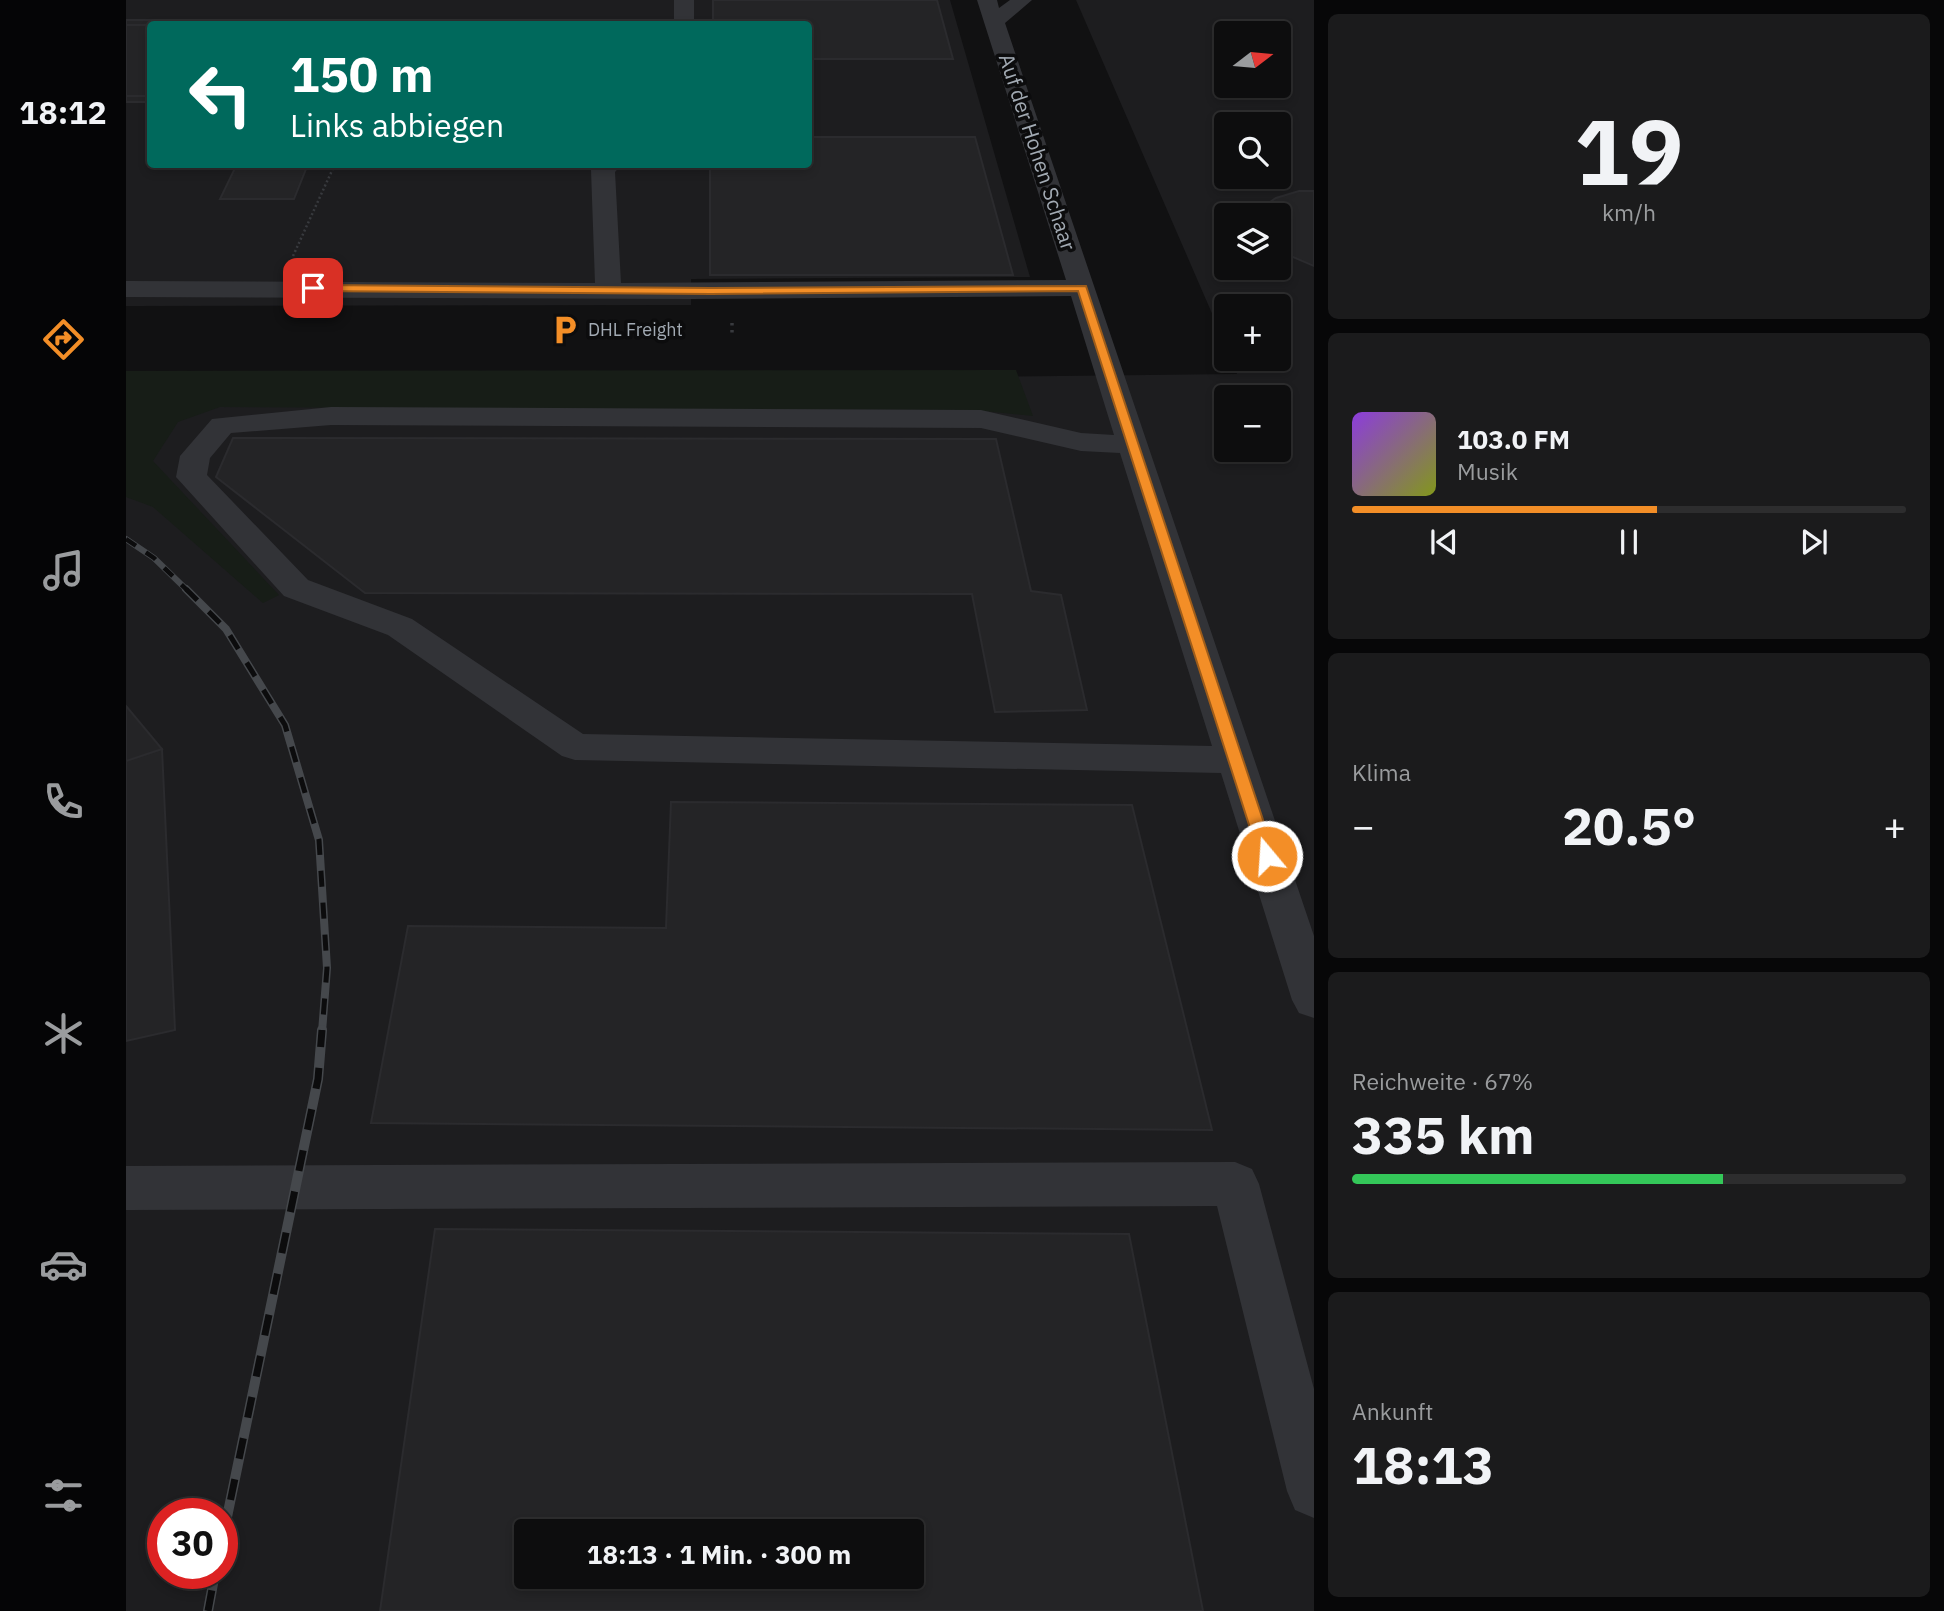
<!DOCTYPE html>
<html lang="de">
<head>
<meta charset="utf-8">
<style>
  body { margin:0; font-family:"IBM Plex Sans",sans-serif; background:#1b1b1c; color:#f1f3f6; height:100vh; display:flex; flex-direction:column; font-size:26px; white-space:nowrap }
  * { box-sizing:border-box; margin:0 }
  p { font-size:23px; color:#9a9c9e }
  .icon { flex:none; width:38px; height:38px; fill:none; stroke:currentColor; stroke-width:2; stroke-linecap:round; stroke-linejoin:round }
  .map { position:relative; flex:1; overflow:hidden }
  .side { display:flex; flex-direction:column; gap:14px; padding:14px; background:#070708; width:630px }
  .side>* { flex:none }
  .guide { position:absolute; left:21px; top:21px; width:665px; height:147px; border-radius:7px; box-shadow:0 4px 10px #0003,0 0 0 2px #2d2d2e; background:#00695c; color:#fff; overflow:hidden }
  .needle { width:46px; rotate:74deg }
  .tools { position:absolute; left:1088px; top:21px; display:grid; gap:14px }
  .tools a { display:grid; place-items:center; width:77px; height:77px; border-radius:7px; background:#0d0d0e; box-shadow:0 4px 10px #0003,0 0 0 2px #2d2d2e; font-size:35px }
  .speed { position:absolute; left:21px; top:1498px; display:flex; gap:14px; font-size:35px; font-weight:700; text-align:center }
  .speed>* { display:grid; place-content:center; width:91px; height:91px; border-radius:50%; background:#0d0d0e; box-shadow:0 4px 10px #0003,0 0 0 2px #2d2d2e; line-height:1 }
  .speed .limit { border:10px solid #d22; background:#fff; color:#111 }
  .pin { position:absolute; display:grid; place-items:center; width:60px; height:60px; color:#fff; margin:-30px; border-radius:14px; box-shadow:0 4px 10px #0006 }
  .me { position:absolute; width:77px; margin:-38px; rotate:342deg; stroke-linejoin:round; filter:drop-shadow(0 0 5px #0008) }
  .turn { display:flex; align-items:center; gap:24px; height:147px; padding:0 28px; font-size:32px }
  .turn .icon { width:91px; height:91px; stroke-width:2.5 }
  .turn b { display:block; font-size:49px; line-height:60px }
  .big { font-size:52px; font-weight:800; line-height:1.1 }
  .side .tile { flex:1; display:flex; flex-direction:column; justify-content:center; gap:10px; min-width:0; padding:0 24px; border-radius:10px; background:#1b1b1c }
  .side .dial { align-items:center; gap:0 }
  .dial b { font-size:91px; line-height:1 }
  .song { display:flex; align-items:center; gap:21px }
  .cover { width:84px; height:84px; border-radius:10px; background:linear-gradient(135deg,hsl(270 70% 55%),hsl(70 70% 35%)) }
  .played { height:7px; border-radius:4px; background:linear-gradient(90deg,#f38e27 55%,#2d2d2e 55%) }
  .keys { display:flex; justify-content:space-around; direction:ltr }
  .heat { display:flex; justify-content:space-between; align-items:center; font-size:38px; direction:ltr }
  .charge { height:10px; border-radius:5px; background:linear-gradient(90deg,#34c759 67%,#2d2d2e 0) }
  .trip { position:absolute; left:388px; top:1519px; width:410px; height:70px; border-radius:7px; background:#0d0d0e; box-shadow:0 4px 10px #0003,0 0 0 2px #2d2d2e; font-weight:800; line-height:70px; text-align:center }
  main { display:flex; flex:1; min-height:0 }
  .tabs { display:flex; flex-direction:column; width:126px; justify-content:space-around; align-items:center; background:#050506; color:#9a9c9e }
  .tabs .icon { width:49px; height:49px }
  .tabs .active { color:#f38e27 }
  .tabs b { font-size:32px; color:#f1f3f6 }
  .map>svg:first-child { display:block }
  .built { fill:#1d1d1f; fill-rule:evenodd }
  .green { fill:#171d17 }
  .building { fill:#242426; stroke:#2b2b2e; stroke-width:2; fill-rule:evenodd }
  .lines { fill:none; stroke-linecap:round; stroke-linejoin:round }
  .path-far1 { stroke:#383a3e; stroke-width:2.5; stroke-dasharray:2 2.5; stroke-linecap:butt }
  .path { stroke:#383a3e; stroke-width:3.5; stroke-dasharray:2.5 4.5; stroke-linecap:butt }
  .minor { fill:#323337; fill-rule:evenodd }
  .rail-far2-casing { stroke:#45484c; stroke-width:6 }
  .rail-far1-casing { stroke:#45484c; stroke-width:8 }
  .rail-casing { stroke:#45484c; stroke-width:10 }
  .rail-far2 { stroke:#0c0c0d; stroke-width:4.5; stroke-dasharray:12; stroke-linecap:butt }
  .rail-far1 { stroke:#0c0c0d; stroke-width:5; stroke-dasharray:16; stroke-linecap:butt }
  .rail { stroke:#0c0c0d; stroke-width:7; stroke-dasharray:21; stroke-linecap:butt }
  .route { fill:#f38e27; stroke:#9e5c19; stroke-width:2 }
  .labels { text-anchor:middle; stroke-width:7; stroke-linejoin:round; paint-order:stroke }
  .far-poi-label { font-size:18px; fill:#a2aab3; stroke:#0c0c0d; text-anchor:start }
  .street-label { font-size:21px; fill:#a2aab3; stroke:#0c0c0d }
</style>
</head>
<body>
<main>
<nav class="tabs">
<b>18:12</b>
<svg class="icon active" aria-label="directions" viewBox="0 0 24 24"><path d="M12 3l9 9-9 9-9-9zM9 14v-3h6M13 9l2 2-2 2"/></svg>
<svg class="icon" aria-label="music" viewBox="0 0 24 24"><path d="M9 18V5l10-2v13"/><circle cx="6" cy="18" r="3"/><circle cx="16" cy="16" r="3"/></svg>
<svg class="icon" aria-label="phone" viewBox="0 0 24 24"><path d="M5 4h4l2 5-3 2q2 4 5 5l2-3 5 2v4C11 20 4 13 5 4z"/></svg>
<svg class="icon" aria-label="climate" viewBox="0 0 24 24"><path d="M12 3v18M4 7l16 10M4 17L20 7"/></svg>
<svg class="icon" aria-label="car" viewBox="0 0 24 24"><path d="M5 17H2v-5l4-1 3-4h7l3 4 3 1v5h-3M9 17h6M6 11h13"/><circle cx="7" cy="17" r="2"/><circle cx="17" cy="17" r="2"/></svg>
<svg class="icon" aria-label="filters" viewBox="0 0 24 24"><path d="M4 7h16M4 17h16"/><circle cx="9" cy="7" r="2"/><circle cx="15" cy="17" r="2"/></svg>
</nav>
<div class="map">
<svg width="1188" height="1611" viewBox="0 0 1188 1611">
  <rect width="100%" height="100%" fill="#111112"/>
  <path class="built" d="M0,0h824l80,277 -339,2v26l-565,1zM24,24h658v140h-658z
    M950,0h238v1611h-1188v-1225l1111,-12 -6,-15h48v-53h-52v42zM1101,33h52v53h-52zM1101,124h52v53h-52zM1101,215h52v53h-52zM1101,397h52v53h-52zM37,1514h59v59h-59zM401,1531h385v46h-385z"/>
  <path class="green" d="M890,370l17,46 -59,-6 -754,-3 -42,15 -25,39 126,134 -16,8 -110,-96 -27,-10v-126z"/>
  <path class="building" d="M587,0h224l16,59h-145v-35h-95z
    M0,20h525l-1,4 -500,1h-24z
    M0,25h24v71h-24z
    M0,96h24v6h-24z
    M682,137h167l38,138h-303v-111h98z
    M111,164h71l-14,35h-74z
    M1173,191h15v75l-35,-15v-36h-21l3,-7 15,-10z
    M107,438l763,1 35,152 30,4 26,115 -92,2 -23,-118 -607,-1 -149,-116z
    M0,706l36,43 -36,12z
    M36,749l13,281 -49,11v-280z
    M545,802l461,3 80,325 -841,-7 37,-197 258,2z
    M309,1229l694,5 74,377h-823zM401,1531h385v46h-385z"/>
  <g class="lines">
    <path class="path-far1" d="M167,256l42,-92"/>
    <path class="path" d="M606,323v11"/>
    <path class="minor" d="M548,0h20v24h-20z
      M851,0h20l2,8 11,-8h22l-27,23 309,913v82l-15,-5 -7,-13 -71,-227 -646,-13 -13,-4 -174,-121 -104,-39 -108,-119 4,-21 32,-37 119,-12 650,3 100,23 33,2 -43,-139 -380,3 -565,-2v-16l469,2 -4,-113 4,-6h27l-7,8 6,111 445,-3zM205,425l650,3 100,23 39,2 92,293 -629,-12 -171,-115 -104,-39 -101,-105 3,-17 21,-25z
      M1109,1162l17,7 7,15 55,205v129l-19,-8 -8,-19 -70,-285 -1091,4v-44z"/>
    <g class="rail-far2-casing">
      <path id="rail-far2" d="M0,539l28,19 34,33"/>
    </g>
    <g class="rail-far1-casing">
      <path id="rail-far1" d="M60,589l40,40 59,96 34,115 8,128 -5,64"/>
    </g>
    <g class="rail-casing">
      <path id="rail" d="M96,1541l96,-462 4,-49
        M82,1611l7,-38"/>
    </g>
    <use href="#rail-far2" class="rail-far2"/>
    <use href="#rail-far1" class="rail-far1"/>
    <use href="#rail" class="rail"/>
  </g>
  <path class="route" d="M187,285l398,3 375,-2 189,570 -2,4h-12l-2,-4 -181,-565 -367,3 -402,-3 -1,-3z"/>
  <defs>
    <g id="parking-bare" transform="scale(2.415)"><path d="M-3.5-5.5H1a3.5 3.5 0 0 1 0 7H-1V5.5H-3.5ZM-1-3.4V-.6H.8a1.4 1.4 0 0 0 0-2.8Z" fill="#f38e27" stroke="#0c0c0d" stroke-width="2.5" paint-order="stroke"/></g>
  </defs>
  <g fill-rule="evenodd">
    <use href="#parking-bare" x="439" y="330"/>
  </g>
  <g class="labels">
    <g class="far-poi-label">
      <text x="462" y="336">DHL Freight</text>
    </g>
    <g class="street-label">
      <text transform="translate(911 152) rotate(72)" y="7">Auf der Hohen Schaar</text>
    </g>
  </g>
</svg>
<div class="tools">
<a><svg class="needle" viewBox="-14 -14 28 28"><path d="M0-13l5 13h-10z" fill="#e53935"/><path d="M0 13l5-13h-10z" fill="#9a9c9e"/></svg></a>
<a><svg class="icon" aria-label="search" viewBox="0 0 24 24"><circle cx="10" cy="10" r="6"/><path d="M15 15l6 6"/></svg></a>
<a><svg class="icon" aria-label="layers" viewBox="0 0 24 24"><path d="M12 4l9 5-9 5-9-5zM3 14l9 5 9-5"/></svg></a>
<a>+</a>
<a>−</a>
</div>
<div class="speed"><div class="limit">30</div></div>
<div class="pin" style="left:187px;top:288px;background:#d93025"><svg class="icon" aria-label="arrive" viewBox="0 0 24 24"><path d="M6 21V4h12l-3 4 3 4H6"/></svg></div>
<svg class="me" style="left:1141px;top:856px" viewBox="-20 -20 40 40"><circle r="17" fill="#f38e27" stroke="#fff" stroke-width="3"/><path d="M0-11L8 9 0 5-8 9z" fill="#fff"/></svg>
<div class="trip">18:13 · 1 Min. · 300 m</div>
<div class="guide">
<div class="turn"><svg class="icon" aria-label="left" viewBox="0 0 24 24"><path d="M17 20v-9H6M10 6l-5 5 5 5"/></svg><div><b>150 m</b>Links abbiegen</div></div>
</div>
</div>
<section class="side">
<div class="tile dial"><b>19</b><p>km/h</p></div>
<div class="tile">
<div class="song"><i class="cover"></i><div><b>103.0 FM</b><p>Musik</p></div></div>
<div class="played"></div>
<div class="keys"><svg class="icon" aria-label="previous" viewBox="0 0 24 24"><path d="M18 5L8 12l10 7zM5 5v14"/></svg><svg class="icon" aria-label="pause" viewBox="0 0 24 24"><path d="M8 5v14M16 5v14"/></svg><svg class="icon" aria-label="next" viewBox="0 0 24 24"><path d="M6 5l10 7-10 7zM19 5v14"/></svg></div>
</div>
<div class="tile"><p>Klima</p>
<div class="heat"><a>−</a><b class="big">20.5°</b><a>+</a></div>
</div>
<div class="tile"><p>Reichweite · 67%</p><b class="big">335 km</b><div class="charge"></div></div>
<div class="tile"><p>Ankunft</p><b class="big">18:13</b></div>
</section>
</main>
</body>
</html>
